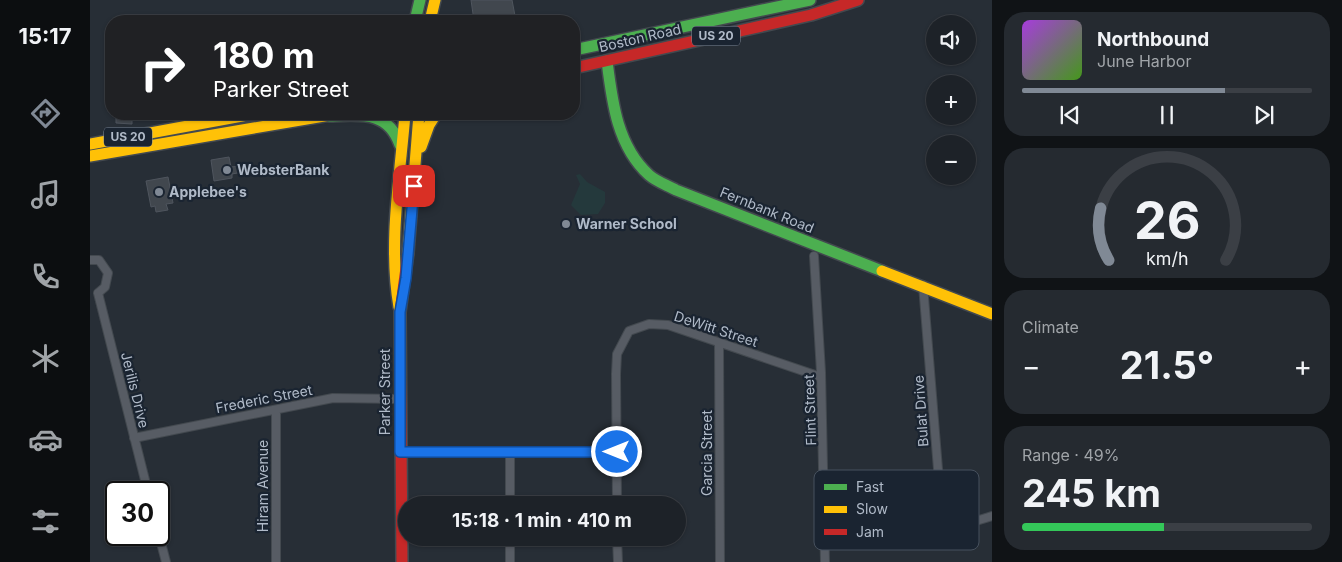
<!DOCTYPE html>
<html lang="en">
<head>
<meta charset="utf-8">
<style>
  body { margin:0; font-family:Inter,sans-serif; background:#252a30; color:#f1f3f6; height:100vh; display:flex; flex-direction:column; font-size:19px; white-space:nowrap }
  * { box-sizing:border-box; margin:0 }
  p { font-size:16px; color:#a0a4a8 }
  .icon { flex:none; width:28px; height:28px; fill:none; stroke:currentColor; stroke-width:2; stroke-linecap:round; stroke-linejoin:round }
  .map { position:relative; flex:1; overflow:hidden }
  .panel { display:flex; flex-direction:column; gap:12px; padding:12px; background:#101316; width:350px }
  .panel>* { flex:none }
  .top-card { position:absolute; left:15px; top:15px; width:475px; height:105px; border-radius:20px; box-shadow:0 1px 4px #0004,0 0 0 1px #3b3f45; background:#202124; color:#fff; overflow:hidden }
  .tools { position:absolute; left:836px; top:15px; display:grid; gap:10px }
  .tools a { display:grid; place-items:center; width:50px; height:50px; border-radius:50%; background:#1d2228; box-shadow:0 1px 4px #0004,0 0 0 1px #3b3f45; font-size:25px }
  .speed { position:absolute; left:15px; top:481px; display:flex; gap:10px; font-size:25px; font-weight:700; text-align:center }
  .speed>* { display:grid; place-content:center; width:65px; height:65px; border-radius:50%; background:#1d2228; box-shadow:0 1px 4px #0004,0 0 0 1px #3b3f45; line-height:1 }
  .speed .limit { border:2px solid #111; border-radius:8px; background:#fff; color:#111 }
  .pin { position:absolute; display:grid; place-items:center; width:42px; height:42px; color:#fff; margin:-21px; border-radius:10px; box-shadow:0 2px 8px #0006 }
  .me { position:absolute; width:55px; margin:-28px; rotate:270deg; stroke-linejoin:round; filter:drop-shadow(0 0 4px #0008) }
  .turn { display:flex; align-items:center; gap:18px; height:105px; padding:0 25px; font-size:22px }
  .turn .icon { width:65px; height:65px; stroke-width:2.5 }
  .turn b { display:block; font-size:35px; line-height:42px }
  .big { font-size:38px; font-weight:700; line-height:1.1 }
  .panel .card { flex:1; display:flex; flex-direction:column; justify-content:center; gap:8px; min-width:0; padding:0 18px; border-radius:20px; background:#252a30 }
  .panel .dial { align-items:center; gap:0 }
  .dial svg { height:130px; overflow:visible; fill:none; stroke:#3b3f45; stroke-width:7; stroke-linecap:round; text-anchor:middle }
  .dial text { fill:#f1f3f6; stroke:none }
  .song { display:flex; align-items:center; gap:15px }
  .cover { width:60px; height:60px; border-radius:8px; background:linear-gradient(135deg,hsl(280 70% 55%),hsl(100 70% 35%)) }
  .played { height:5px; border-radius:2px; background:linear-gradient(90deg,#808995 70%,#3b3f45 70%) }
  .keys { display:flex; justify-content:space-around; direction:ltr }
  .heat { display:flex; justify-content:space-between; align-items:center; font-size:28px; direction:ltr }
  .charge { height:8px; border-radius:4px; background:linear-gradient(90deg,#34c759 49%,#3b3f45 0) }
  .trip { position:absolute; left:308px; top:496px; width:288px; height:50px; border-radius:25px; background:#1d2228; box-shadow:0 1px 4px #0004,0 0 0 1px #3b3f45; font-weight:700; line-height:50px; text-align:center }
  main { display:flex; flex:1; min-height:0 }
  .tab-bar { display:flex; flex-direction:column; width:90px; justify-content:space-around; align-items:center; background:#0c0e10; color:#a0a4a8 }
  .tab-bar .icon { width:35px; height:35px }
  .tab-bar .on { color:#808995 }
  .tab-bar b { font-size:22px; color:#f1f3f6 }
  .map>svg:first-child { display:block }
  .green { fill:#24393c }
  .building { fill:#41474e; stroke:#4f555e }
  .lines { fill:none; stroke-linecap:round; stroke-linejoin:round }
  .street-casing { stroke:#43494f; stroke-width:10 }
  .fast-casing { stroke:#43494f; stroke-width:14 }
  .slow-casing { stroke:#43494f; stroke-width:14 }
  .jam-casing { stroke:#43494f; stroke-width:14 }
  .street { stroke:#575c64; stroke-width:8 }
  .fast { stroke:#4caf50; stroke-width:11 }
  .slow { stroke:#ffc107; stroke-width:11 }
  .jam { stroke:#c62828; stroke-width:11 }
  .route-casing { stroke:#114b97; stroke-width:12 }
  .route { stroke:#1a73e8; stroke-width:9 }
  .poi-dot { fill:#808995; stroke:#1a2431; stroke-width:2 }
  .labels { text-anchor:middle; stroke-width:4.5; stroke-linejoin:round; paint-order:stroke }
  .shield { fill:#1a2431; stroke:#838d9b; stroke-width:1 }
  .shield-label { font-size:12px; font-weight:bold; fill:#b0bac8 }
  .street-label { font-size:14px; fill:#b0bac8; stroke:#1a2431 }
  .poi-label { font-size:14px; font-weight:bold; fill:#b0bac8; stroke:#1a2431; text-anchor:start }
  .key { fill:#1a2431; stroke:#47515e; stroke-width:1 }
  .key-label { font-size:14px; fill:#b0bac8 }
</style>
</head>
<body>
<main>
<nav class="tab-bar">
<b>15:17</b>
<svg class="icon on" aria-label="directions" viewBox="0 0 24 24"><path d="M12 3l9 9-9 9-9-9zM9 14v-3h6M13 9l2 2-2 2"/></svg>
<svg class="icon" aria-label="music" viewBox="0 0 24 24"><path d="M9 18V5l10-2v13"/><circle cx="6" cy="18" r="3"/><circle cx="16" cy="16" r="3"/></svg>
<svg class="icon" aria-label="phone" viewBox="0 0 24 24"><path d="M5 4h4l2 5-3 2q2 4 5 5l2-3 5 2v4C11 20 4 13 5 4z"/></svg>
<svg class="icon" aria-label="climate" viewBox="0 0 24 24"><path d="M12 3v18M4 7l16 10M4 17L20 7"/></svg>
<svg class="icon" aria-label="car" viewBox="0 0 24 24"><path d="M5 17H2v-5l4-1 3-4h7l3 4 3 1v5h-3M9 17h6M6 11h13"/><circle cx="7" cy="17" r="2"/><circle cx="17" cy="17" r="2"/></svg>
<svg class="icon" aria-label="filters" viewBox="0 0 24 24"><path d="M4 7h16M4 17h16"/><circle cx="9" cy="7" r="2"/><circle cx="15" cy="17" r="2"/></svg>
</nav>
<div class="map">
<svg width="902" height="562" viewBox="0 0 902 562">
  <rect width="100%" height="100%" fill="#272e36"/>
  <path class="green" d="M490,174l7,8 18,10v11l-7,11 -17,1 -10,-10 9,-21 -4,-9z"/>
  <path class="building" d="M381,0h41l4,21h-42z
    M26,114h16v10l-16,-1z
    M139,157l2,10 11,-1 1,6 -11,2v4l-18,3 -3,-21z
    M78,177l5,26 -7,1 2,6 -12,2 -1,-6 -4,1 -5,-26z"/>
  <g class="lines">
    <g class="street-casing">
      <path id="street" d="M724,256l7,116 4,190
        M0,260h9l9,13 -3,14 -7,6
        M833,285l18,221c1,3 3,9 6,11 11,11 33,3 45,-1
        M8,293l50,199
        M629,343l1,219
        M186,410v152
        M44,438l199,-40 67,1
        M310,452h217
        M420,453v52
        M527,505l-1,-131 1,-20 12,-23 20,-7 19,1 153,52
        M69,535l7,27
        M420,538v24
        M527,538l1,24"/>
    </g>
    <g class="fast-casing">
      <path id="fast" d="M325,21l5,-21
        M484,50l236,-50
        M517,61c5,40 10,85 42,114 8,7 18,10 27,15l206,81
        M239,116c31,-1 59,-6 71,29"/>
    </g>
    <g class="slow-casing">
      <path id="slow" d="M340,21l5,-21
        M0,144l163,-30
        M331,147l8,-22 7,-11
        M0,156l246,-42
        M318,253l11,-139
        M792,271l110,43
        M309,307c-11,-63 1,-130 6,-193"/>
    </g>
    <g class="jam-casing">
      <path id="jam" d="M484,68l237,-53 47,-15
        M312,562l-2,-250 8,-59"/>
    </g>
    <use href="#street" class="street"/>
    <use href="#fast" class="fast"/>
    <use href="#slow" class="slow"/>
    <use href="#jam" class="jam"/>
  </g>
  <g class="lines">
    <g class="route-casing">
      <path id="route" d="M324,186l-8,92 -6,34v140h217"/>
    </g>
    <use href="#route" class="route"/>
  </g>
  <g class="poi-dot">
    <circle cx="137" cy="170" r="5"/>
    <circle cx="69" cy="192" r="5"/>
    <circle cx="476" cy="224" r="5"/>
  </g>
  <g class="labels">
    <g class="shield">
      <rect x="602" y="26.5" width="48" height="19" rx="4"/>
      <rect x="14" y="127.5" width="48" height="19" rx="4"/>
    </g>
    <g class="shield-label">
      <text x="626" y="40">US 20</text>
      <text x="38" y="141">US 20</text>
    </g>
    <g class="street-label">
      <text transform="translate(550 38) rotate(-13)" y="5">Boston Road</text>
      <text transform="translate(677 210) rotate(22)" y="5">Fernbank Road</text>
      <text transform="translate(626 329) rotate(18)" y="5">DeWitt Street</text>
      <text transform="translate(45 390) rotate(76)" y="5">Jerilis Drive</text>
      <text transform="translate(295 392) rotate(-90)" y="5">Parker Street</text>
      <text transform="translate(174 399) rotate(-11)" y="5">Frederic Street</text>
      <text transform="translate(720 410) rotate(-92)" y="5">Flint Street</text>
      <text transform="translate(831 411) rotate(-94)" y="5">Bulat Drive</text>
      <text transform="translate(617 453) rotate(-90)" y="5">Garcia Street</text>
      <text transform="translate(173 486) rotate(-90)" y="5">Hiram Avenue</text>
    </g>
    <g class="poi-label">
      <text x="147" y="175">WebsterBank</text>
      <text x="79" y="197">Applebee's</text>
      <text x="486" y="229">Warner School</text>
    </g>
  </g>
  <rect x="724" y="470" width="165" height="80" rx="8" class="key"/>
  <rect x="734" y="484" width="23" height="6" fill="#4caf50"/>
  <rect x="734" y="506" width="23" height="7" fill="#ffc107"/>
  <rect x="734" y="529" width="23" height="6" fill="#c62828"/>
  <g class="key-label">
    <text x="766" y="492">Fast</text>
    <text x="766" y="514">Slow</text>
    <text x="766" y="537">Jam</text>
  </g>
</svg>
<div class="tools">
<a><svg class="icon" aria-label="sound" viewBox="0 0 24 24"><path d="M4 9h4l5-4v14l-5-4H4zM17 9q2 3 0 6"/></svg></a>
<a>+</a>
<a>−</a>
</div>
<div class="speed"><div class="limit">30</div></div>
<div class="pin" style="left:324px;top:186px;background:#d93025"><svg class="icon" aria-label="arrive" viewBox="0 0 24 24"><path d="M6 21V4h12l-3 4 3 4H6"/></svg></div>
<svg class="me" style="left:527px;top:452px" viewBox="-20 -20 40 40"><circle r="17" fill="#1a73e8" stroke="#fff" stroke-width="3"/><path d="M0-11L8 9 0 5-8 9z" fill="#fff"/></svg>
<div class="trip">15:18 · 1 min · 410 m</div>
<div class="top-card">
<div class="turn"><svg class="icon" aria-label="right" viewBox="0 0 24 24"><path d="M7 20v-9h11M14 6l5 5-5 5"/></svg><div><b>180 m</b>Parker Street</div></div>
</div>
</div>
<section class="panel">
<div class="card">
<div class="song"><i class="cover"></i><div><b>Northbound</b><p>June Harbor</p></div></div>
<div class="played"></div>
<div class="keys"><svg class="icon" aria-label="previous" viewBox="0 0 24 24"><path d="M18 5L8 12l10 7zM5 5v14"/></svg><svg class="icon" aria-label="pause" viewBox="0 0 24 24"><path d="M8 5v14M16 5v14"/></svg><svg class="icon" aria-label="next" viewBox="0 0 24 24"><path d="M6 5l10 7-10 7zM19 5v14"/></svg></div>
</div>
<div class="card dial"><svg viewBox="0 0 100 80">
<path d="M14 69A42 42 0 1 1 86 69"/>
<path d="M14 69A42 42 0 0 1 9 37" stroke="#808995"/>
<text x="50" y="56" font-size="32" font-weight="700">26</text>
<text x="50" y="72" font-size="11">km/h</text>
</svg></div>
<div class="card"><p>Climate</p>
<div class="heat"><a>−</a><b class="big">21.5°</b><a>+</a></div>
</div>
<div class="card"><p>Range · 49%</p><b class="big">245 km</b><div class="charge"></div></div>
</section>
</main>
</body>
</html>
